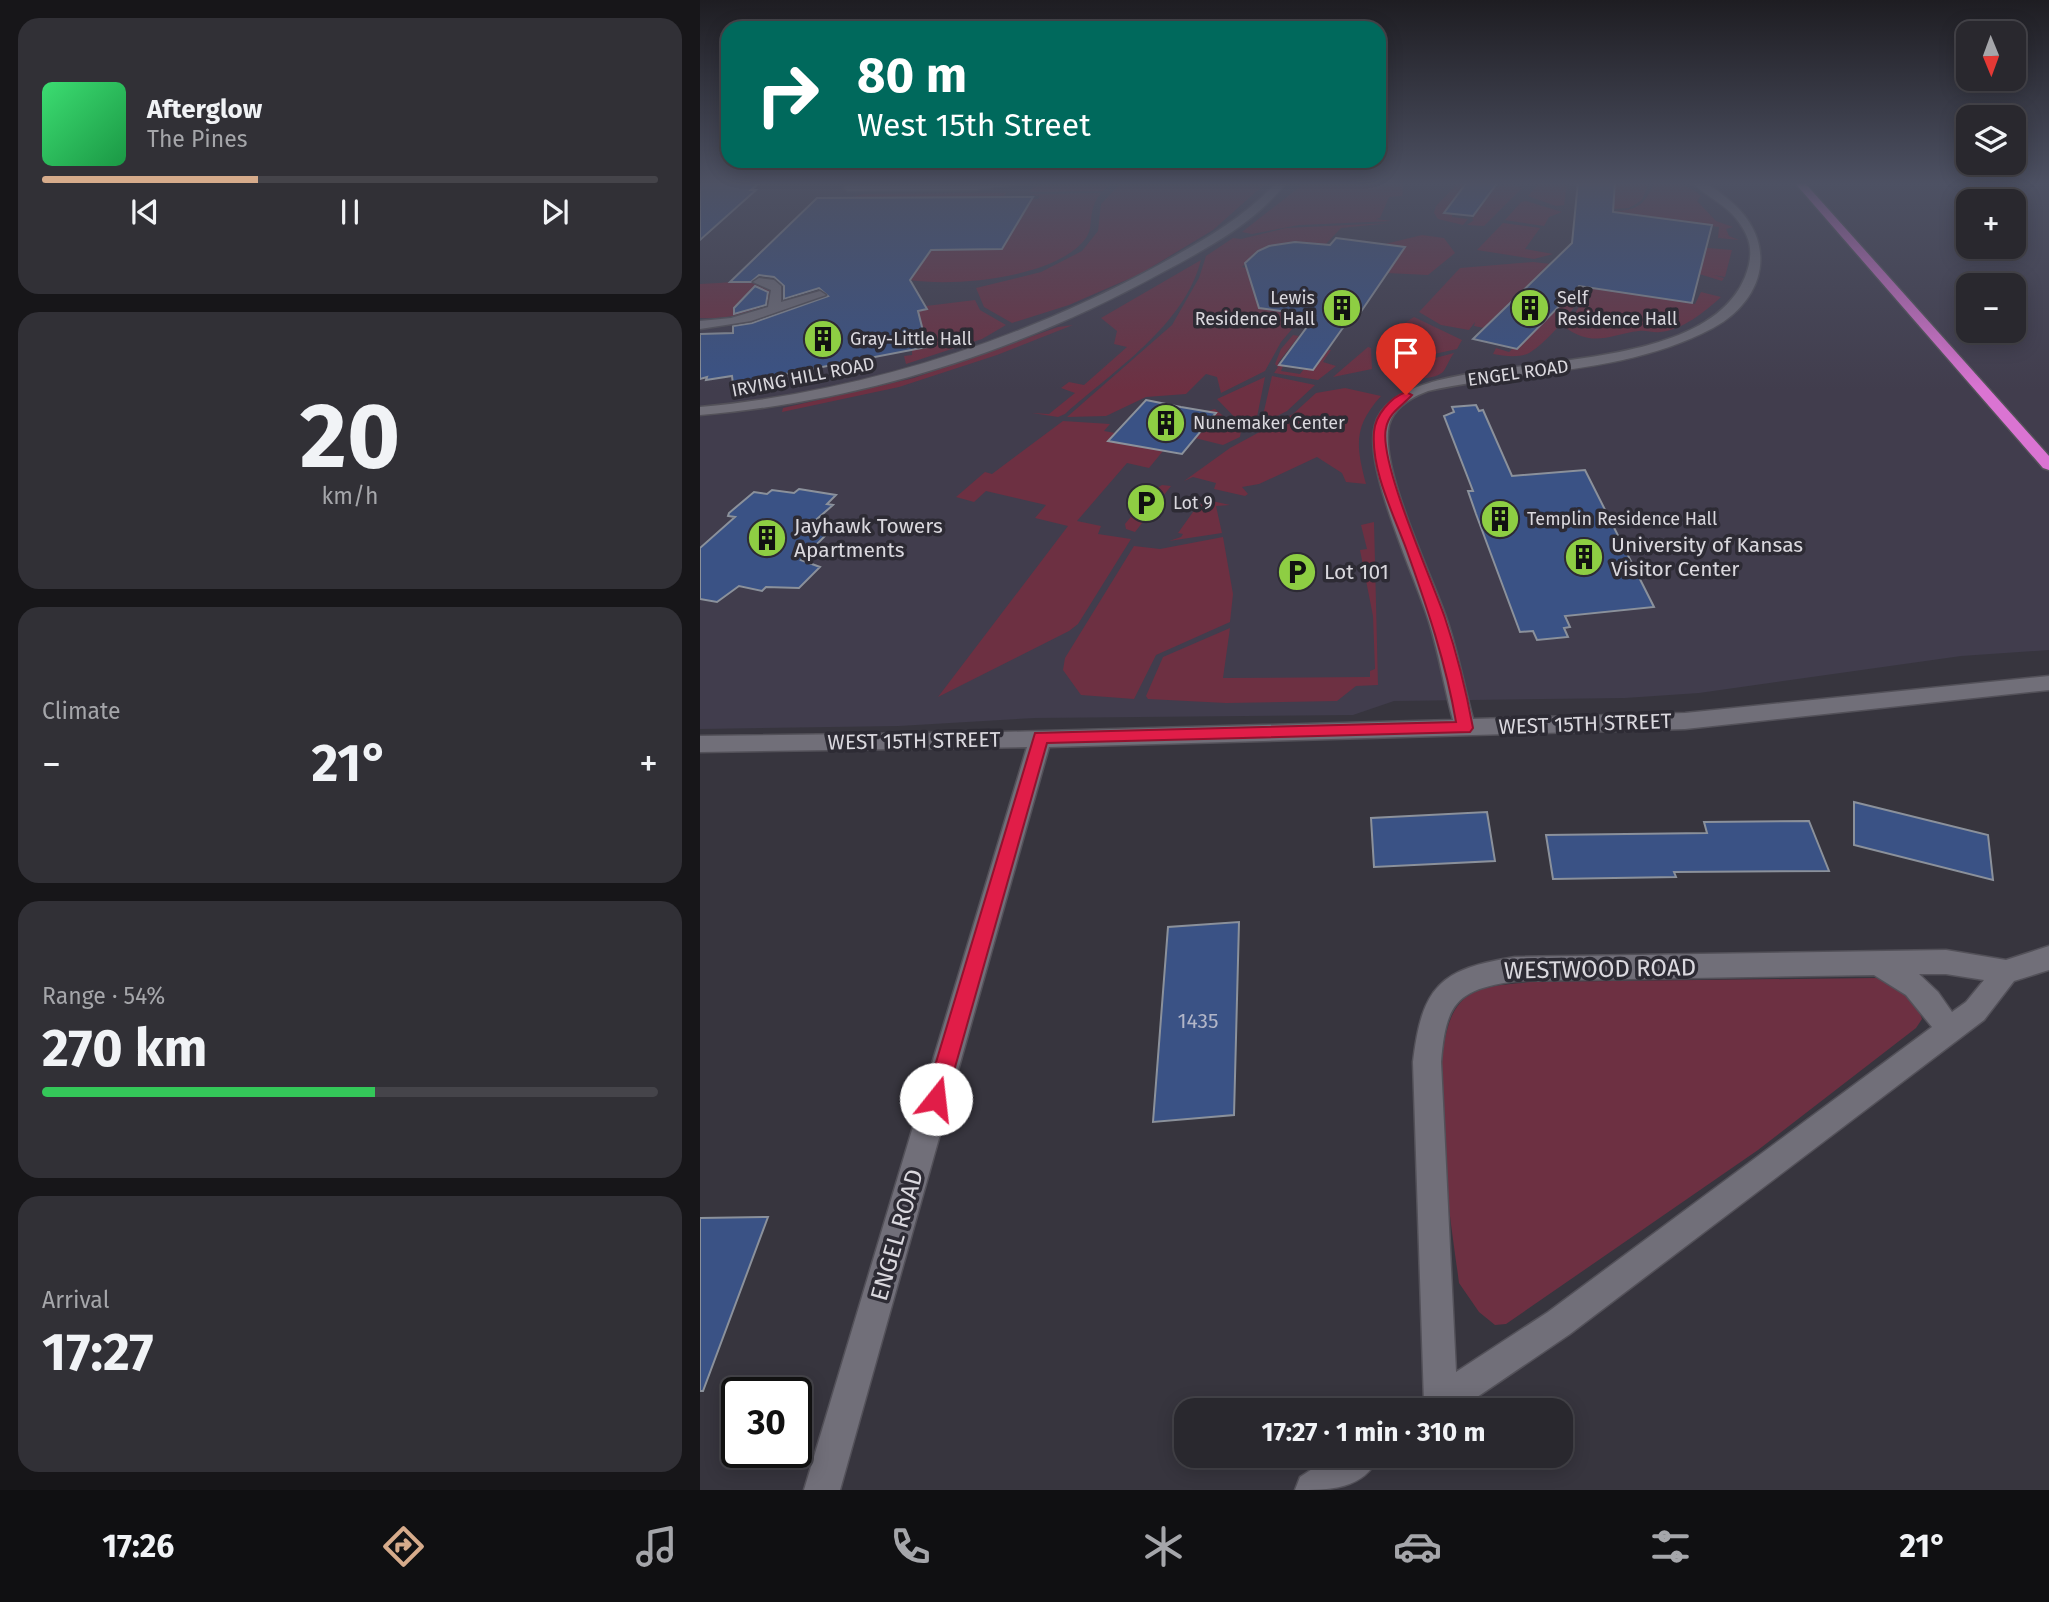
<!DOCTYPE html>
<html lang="en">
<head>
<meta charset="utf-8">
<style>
  body { margin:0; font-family:"Fira Sans",sans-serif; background:#313036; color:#f1f3f6; height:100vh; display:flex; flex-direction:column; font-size:26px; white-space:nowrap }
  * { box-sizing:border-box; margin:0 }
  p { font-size:23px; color:#a5a6aa }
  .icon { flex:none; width:38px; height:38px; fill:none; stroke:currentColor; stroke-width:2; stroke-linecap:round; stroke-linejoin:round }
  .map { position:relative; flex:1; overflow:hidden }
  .drawer { display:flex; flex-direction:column; gap:18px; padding:18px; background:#171619; width:700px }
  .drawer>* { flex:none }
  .hud { position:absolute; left:21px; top:21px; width:665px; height:147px; border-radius:21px; box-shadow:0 4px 18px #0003,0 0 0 2px #45444a; background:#00695c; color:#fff; overflow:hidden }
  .needle { width:46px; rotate:179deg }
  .tools { position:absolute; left:1256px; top:21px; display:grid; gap:14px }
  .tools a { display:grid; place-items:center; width:70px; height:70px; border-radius:14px; background:#29282e; box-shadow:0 4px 18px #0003,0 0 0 2px #45444a; font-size:35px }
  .speed { position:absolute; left:21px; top:1377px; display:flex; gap:14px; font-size:35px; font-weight:700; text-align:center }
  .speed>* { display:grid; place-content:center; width:91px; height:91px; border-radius:50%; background:#29282e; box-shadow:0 4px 18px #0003,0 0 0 2px #45444a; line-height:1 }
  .speed .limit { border:4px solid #111; border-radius:10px; background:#fff; color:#111 }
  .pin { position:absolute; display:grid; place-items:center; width:60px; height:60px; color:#fff; margin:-72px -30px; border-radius:50% 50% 50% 0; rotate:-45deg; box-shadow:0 0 7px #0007 }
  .pin .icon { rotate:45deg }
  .me { position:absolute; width:77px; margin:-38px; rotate:16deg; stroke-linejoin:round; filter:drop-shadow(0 0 5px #0008) }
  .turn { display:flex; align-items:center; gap:24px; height:147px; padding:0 21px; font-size:32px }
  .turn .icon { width:91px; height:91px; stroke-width:2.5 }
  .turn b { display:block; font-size:49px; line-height:60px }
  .big { font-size:52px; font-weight:700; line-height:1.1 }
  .drawer .card { flex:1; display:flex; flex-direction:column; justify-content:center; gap:10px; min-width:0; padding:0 24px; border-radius:21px; background:#313036 }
  .drawer .dial { align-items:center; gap:0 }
  .dial b { font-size:91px; line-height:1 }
  .song { display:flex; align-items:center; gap:21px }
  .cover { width:84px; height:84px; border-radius:10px; background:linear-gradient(135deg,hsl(140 70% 55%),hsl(140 70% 35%)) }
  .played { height:7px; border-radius:4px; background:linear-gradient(90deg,#d6ab8b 35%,#45444a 35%) }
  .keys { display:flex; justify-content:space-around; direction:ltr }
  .heat { display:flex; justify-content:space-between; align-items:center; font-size:38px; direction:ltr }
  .charge { height:10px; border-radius:5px; background:linear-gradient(90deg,#34c759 54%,#45444a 0) }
  .trip { position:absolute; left:474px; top:1398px; width:399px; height:70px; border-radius:21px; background:#29282e; box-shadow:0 4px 18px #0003,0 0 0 2px #45444a; font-weight:700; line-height:70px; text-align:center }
  .dock { display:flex; height:112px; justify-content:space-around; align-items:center; background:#101012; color:#a5a6aa }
  .dock .icon { width:49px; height:49px }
  .dock .selected { color:#d6ab8b }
  .dock b { font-size:32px; color:#f1f3f6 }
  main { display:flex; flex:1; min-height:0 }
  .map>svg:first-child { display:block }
  .built { fill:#413d4d; fill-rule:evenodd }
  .green { fill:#6d3042 }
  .building { fill:#3a5285; stroke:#8b919b; stroke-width:2 }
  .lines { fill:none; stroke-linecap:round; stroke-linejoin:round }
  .minor-casing { stroke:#535159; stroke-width:3 }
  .highway-casing { stroke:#535159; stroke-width:3 }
  .minor { fill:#716f79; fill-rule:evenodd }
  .highway { fill:#da74d2; fill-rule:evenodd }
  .route { fill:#e11d48; stroke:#92132f; stroke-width:2 }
  .labels { text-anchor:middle; stroke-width:7; stroke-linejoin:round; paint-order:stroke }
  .far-poi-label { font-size:18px; fill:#dad8de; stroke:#2d2b34; text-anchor:start }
  .far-street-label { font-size:18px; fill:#dad8de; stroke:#2d2b34 }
  .poi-label { font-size:21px; fill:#dad8de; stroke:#2d2b34; text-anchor:start }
  .street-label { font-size:21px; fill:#dad8de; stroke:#2d2b34 }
  .near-number-label { font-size:21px; fill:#b2b6c8 }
  .near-street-label { font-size:24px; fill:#dad8de; stroke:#2d2b34 }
</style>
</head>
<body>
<main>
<section class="drawer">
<div class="card">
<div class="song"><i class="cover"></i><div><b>Afterglow</b><p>The Pines</p></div></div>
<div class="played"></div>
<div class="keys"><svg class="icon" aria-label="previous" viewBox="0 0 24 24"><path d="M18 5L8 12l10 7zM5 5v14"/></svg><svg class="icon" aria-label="pause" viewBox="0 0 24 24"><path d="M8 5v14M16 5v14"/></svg><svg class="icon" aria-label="next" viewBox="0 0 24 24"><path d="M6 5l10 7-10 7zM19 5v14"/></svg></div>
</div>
<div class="card dial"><b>20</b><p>km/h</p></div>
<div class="card"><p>Climate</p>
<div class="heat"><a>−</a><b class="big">21°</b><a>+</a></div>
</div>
<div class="card"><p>Range · 54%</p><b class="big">270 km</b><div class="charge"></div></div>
<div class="card"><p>Arrival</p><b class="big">17:27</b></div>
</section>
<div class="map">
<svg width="1349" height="1490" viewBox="0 0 1349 1490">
  <rect width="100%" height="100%" fill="#37353e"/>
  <path class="built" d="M0,182h1349v468l-88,6 -262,37 -74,5 -231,3 -41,14 -318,3 -136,8 -199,3zM1269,201h45v46h-45zM1269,285h45v46h-45z"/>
  <path class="green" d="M357,182h56l-10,9 -74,1 4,-5z
    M422,182h145l-54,48 -73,44 -71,31 -57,18 -28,-16 -8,-19 65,-16 41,-21 16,-20 3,-27z
    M606,182h98l-2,14 -13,1 -9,21 -4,1 16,2 -93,4 -47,9 -10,-2z
    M759,182h7l-21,30 7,2v3l16,2 -5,6 -25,-6 -4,-6 2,-7z
    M840,182h27l-3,23 -8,1 -28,-10z
    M915,182h34l-7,18 -13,8 -16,1z
    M954,182c19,0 32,0 47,14l-4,5 19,20 17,6 -7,2 3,7 10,4 -21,-2 1,-11 -106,-14v-2c24,0 33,-7 41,-29z
    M809,183l13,5 -38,38 -17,-1 7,-5 -2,-1 22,-31z
    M306,193l-3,4 -156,1 17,-4z
    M401,193c-15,19 -6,32 -15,45 -29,40 -131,49 -176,42l21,-30 71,-1 29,-50h7l2,-3 -12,-2z
    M826,201l36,11 -13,5 -5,9 -39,-6 16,-18z
    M690,223l-49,5 -16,17c-35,-5 -58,-4 -83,22l5,1 9,29h5l-3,11 46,7 -23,27 -16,29 -44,22 -4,-16 -11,-3 -20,20 -40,3 -40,19 -39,1 105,-92 27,-47 7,-22 27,-18 8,1 45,-11z
    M803,223l37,5 -15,21 28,5 -19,5 -57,-9z
    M722,235l22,3 11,15 -27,22 -41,-2 -6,-28z
    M984,246l48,4 -7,27 -12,-2 11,3 -2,3 -26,-8z
    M501,260c-17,66 -87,110 -136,154l-7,3 -26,-4 17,1 26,-21 -14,-5 8,-6 15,3 43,-38 -13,-3 3,-13 -16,-13z
    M833,262l18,2 -67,64 -10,-2 1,-4 -6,8 -28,-5 -22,-13 41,-44z
    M0,284c22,0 58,-7 75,6l-4,11c-20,15 -47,18 -71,17z
    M877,284l118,20 6,-12 20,5c-15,14 -40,34 -61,35 -7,1 -14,-2 -21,-1 -28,3 -45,17 -73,-3l19,-31z
    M875,289l5,7c-3,13 -40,53 -53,58 -11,4 -23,2 -34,0l3,-6 13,4z
    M275,300l5,10 26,15 -24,14 -76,25 -2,-8 8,-1 1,-43 14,-3 -1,-3z
    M714,317l48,23 -5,9 -68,15c-11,-17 10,-38 25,-47z
    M373,325l-76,30 -98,32 -117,25 1,-4 131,-30 144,-51z
    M593,335l6,1 -21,27 5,3 -2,5 19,3 4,-5 9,1 15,-20h3l-8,12 13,4 -18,14 -44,-7 4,-6 -3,-3 6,-15z
    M668,347l3,1 1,21 -39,8z
    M754,353c-4,5 -9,17 -11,19 -10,9 -40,8 -51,2l-2,-4z
    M572,376l43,9 -28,26 -26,13z
    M565,377l-9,45 -11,6 -28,-29z
    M645,388l36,8c-28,31 -25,50 -15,88l-20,-2 -4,-9 -25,-16 -58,27 -17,3 6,7 -3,2 -31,-7 2,-6 -23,-6 -9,4 46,-33 63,-34 23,-21z
    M515,409l26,22 -1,6 -17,8 -28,-7 21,-25 -9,-2z
    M363,421l47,3 -6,7 11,2 -6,8 54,10 -14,17 -22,-5 -50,58 24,5 -3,8 33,5 -53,85 -9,7 -131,66 130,-171 -33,-8 11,-13 -60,-14 -12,11 -18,-5 29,-25 7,2z
    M462,485l9,1 -36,46 -9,-3 -1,-5 27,-33z
    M512,501l18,4 -14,1 6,27 -53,8 12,-4 2,-3 -5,-1 20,-28z
    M674,522l4,163 -22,1 -19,15 -111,2 -78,-4 -2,-3 17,-39 67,-29 -7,50 147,-1v-6l5,-2 -2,-53 -13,-66 7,-1 -6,-24z
    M523,537l10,57 -3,28 -74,33 -22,44 -53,-4 -18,-25 2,-12 69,-112 26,3z
    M1176,978c21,7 39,19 46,41l-6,9 -158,122 -252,174 -11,1 -16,-13 -20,-29c-7,-57 -38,-238 1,-280 17,-19 47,-18 70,-21z"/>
  <path class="building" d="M0,182h61l-10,8h5l-56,50z
    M767,182h31l-25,34 -29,-3z
    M878,182h37l-2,30 99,13 -20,78 -113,-17 -62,63 -44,-10 99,-96z
    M333,197l-31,52 -71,1 -21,30 17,29 -9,2 9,36 -194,37 -1,-8 -26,4 1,-3 -7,2v-45l33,-1v-7l19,-3 76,-27 -9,-8 -35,11v-13l-10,-9 -15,-2 -8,7h-21l87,-84z
    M636,238l69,9 -47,69 -6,-1 -39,55 -34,-5 36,-49 -56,-8 -14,-45 13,-12 11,-5 26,-4 35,3z
    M55,286l13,6 -2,13 -32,9v-6z
    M446,400l35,7 35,6 -34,41 -74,-13z
    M776,405l3,6 4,-1 29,66 73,-6 69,137 -89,9 5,11 -6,1 4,9 -31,3 -4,-9 -13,1 -44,-118 -8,-23h5l-29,-75 10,-4 -2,-5z
    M99,489l37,6 -9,9 6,1 -16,14 18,7 -34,34 19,7 -21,21 -33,-1 -4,4 -23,-5 -22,16 -17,-3v-51l35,-31 -7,-1 1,-3 25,-21 13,2 5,-4 22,3z
    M1154,802l134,33 5,45 -139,-35z
    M787,812l8,49 -121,6 -3,-49z
    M1109,821l20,50 -155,1 2,5 -123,2 -7,-44 161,-2 -3,-11z
    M539,922l-5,193 -81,7 15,-195z
    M68,1217l-65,174h-3v-173z"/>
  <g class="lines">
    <g class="minor-casing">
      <path id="minor" d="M334,182l-59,8 -127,1 -5,-3 5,-3z
        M577,182h10c-32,41 -79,66 -124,90 -143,79 -300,129 -463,143v-8c160,-15 314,-64 455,-140 44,-24 88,-48 122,-85z
        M991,182c15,-1 25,7 37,17 50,40 40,99 -15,129 -86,46 -191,42 -285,63 -16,6 -34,16 -39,34 -10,44 43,150 58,195 11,32 17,66 26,99l212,-6 364,-37v14l-364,39 -636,18 -209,743h-36l223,-743 -327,5v-16l303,-4 450,-12c-9,-33 -14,-66 -24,-98 -14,-46 -66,-154 -54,-197 24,-90 320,-27 370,-148 7,-18 8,-33 -3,-50 -12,-21 -34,-29 -51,-45z
        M59,278l15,2 7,6v16l39,-11 6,4 -75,26 -51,8v-8l31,-3 37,-11 3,-17 -18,-8z
        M1349,946v24l-35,11 -30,39 -414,314 -112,76h-30l-4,-8 -11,-340c9,-76 27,-93 102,-105l431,-7 60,10zM1219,974h27l38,6 -18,22 -14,10 -14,-20zM1174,975l32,20 26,32 -384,285 -92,60 -15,-310c5,-59 15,-72 74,-81z
        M632,1456h47c-15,34 -50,34 -84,34l5,-13z"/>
    </g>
    <g class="highway-casing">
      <path id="highway" d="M1094,182h10l245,274v14l-6,-2z"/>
    </g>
    <use href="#minor" class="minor"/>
    <use href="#highway" class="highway"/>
  </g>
  <linearGradient id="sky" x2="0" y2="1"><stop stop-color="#1e1d22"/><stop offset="0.47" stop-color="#4d5163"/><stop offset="1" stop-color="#4d5163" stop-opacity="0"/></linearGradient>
  <rect width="1349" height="390" fill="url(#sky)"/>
  <path class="route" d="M706,392l6,3c-10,11 -23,17 -26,33 -8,33 46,152 59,190 12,36 21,72 28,110l-3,4 -423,11 -101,356 -3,7 -7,4 -8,-4 -3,-7 110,-366 421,-11c-10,-59 -29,-115 -49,-171 -13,-36 -36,-80 -33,-119 1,-17 17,-35 32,-40z"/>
  <defs>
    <g id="building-disc" transform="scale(2.0125)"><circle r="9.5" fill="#8ece43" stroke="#2d2b34"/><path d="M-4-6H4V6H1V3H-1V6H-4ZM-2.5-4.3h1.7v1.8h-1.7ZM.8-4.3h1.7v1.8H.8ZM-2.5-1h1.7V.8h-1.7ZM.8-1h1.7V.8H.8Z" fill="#111"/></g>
    <g id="parking-disc" transform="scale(2.0125)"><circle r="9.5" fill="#8ece43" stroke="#2d2b34"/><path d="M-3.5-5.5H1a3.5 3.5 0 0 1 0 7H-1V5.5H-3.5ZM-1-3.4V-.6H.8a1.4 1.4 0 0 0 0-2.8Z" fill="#111"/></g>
  </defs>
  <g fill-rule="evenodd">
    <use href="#building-disc" x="642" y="308"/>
    <use href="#building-disc" x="830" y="308"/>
    <use href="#building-disc" x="123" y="339"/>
    <use href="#building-disc" x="466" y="423"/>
    <use href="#parking-disc" x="446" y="503"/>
    <use href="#building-disc" x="800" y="519"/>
    <use href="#building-disc" x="67" y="538"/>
    <use href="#building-disc" x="884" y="557"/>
    <use href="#parking-disc" x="597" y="572"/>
  </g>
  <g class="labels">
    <g class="far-poi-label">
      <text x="615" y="304" text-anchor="end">Lewis<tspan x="615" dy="21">Residence Hall</tspan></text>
      <text x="857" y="304">Self<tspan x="857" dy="21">Residence Hall</tspan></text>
      <text x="150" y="345">Gray-Little Hall</text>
      <text x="493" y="429">Nunemaker Center</text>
      <text x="473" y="509">Lot 9</text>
      <text x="827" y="525">Templin Residence Hall</text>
    </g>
    <g class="far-street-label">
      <text transform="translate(818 373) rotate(-8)" y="6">ENGEL ROAD</text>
      <text transform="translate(103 377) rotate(-11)" y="6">IRVING HILL ROAD</text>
    </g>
    <g class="poi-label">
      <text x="94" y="533">Jayhawk Towers<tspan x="94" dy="24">Apartments</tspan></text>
      <text x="911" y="552">University of Kansas<tspan x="911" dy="24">Visitor Center</tspan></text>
      <text x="624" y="579">Lot 101</text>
    </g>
    <g class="street-label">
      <text transform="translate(885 724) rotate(-2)" y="7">WEST 15TH STREET</text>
      <text transform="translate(214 741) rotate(-1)" y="7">WEST 15TH STREET</text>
    </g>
    <g class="near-number-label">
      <text x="498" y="1028">1435</text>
    </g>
    <g class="near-street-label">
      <text transform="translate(900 969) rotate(-1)" y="8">WESTWOOD ROAD</text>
      <text transform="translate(197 1235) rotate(-74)" y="8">ENGEL ROAD</text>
    </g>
  </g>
</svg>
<div class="tools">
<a><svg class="needle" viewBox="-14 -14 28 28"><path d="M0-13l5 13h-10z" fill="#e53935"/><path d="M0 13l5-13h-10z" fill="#a5a6aa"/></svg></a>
<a><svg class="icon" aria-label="layers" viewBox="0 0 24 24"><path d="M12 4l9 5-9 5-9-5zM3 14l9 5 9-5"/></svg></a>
<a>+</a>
<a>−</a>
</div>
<div class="speed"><div class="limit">30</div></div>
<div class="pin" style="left:706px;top:395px;background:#d93025"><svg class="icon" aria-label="arrive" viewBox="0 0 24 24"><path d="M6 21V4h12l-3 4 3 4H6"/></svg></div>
<svg class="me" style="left:236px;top:1099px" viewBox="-20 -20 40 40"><circle r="19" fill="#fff"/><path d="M0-13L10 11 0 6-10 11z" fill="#e11d48"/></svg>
<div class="trip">17:27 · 1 min · 310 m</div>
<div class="hud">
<div class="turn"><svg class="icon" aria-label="right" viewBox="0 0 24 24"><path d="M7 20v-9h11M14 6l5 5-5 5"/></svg><div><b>80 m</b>West 15th Street</div></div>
</div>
</div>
</main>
<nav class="dock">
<b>17:26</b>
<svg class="icon selected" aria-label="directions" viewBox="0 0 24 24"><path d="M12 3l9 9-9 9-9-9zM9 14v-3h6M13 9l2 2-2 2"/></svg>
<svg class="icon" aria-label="music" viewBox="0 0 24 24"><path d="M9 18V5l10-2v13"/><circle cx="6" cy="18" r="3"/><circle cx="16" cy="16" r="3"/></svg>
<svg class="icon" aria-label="phone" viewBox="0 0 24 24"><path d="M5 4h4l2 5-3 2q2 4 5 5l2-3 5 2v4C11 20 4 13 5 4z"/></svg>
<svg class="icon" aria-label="climate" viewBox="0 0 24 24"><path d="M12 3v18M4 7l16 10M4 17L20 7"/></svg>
<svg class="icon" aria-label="car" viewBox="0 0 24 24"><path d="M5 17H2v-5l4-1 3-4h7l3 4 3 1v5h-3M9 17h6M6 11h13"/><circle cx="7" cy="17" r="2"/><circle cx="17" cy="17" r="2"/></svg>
<svg class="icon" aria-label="filters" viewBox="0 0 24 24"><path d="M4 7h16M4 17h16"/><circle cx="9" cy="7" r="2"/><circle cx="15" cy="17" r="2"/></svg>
<b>21°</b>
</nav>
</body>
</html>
